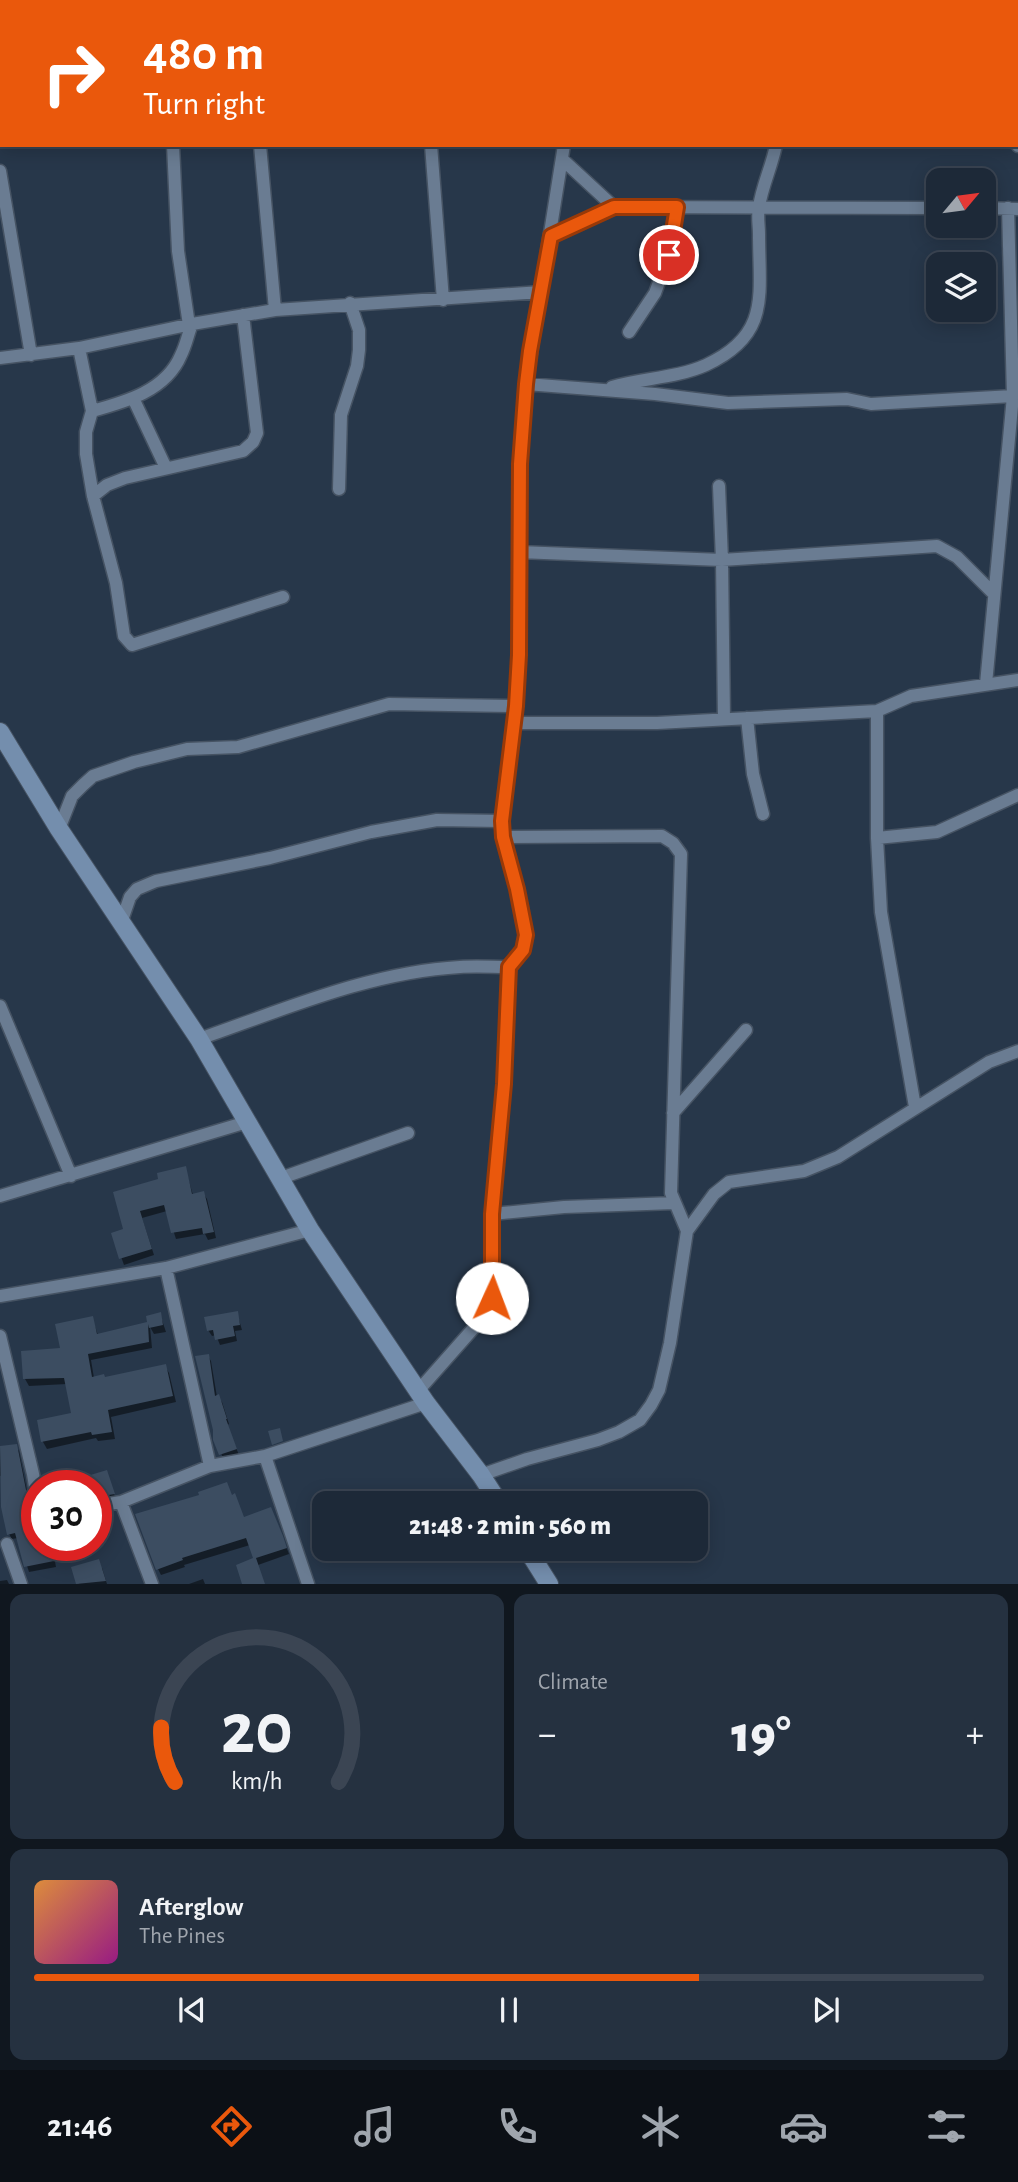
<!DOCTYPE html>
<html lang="en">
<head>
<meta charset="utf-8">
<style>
  body { margin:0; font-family:"Alegreya Sans",sans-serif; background:#253140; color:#f1f3f6; height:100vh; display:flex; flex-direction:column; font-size:26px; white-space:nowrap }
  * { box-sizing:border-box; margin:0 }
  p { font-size:23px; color:#a0a6ae }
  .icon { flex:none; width:38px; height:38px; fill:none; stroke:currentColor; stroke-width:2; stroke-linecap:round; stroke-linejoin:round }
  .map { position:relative; height:1584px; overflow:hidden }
  .panel { display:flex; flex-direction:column; gap:10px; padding:10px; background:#10171f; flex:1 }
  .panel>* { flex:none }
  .top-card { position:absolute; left:0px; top:0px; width:1018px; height:147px; box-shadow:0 4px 18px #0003,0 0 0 2px #3b4553; background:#ea580c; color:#fff; overflow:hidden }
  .needle { width:46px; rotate:61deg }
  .tools { position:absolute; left:926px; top:168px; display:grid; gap:14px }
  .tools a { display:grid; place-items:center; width:70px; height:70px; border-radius:14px; background:#1d2938; box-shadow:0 4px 18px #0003,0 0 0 2px #3b4553; font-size:35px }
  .speed { position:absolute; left:21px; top:1470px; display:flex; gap:14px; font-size:35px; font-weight:700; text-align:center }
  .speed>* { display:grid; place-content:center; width:91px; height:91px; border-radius:50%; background:#1d2938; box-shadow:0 4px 18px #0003,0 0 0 2px #3b4553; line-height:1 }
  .speed .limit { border:10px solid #d22; background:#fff; color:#111 }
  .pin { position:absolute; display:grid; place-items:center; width:60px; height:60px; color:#fff; margin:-30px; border:4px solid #fff; border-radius:50%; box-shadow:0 2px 7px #0007 }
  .me { position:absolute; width:77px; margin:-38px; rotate:2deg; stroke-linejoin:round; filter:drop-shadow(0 0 5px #0008) }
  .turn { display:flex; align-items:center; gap:24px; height:147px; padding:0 28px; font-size:32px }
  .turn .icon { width:91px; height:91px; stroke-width:2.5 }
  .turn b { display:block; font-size:49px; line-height:60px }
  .big { font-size:52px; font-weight:800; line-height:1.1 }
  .panel .tile { flex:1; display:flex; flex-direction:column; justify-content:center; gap:10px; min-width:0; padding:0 24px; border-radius:14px; background:#253140 }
  .panel .dial { align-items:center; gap:0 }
  .dial svg { height:182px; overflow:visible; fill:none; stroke:#3b4553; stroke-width:7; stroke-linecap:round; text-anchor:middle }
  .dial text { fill:#f1f3f6; stroke:none }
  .song { display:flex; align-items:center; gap:21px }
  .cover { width:84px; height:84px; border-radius:10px; background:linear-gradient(135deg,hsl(30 70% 55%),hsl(310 70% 35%)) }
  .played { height:7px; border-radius:4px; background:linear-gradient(90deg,#ea580c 70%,#3b4553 70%) }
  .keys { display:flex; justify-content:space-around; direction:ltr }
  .heat { display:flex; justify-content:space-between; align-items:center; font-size:38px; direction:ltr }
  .panel .tiles { flex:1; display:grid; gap:10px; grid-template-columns:1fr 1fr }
  .tile:last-child { grid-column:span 2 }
  .trip { position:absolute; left:312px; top:1491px; width:396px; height:70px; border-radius:14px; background:#1d2938; box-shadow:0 4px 18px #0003,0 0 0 2px #3b4553; font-weight:800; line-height:70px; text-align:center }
  .dock { display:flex; height:112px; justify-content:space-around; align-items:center; background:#0c1016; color:#a0a6ae }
  .dock .icon { width:49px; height:49px }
  .dock .current { color:#ea580c }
  .dock b { font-size:32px; color:#f1f3f6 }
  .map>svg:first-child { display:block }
  .shadow { fill:#0007 }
  .building { fill:#3c4d61 }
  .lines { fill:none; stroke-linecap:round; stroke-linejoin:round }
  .street-casing { stroke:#465363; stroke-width:15 }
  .secondary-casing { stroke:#465363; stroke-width:20 }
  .street { stroke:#6a7c92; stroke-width:12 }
  .secondary { stroke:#748ead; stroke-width:18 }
  .route-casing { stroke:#983908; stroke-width:18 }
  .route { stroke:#ea580c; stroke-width:12 }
</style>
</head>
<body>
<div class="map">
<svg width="1018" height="1584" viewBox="0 0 1018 1584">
  <rect width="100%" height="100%" fill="#27374a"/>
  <path class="shadow" d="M185,1168l8,27 10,-2 4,6 9,39 -8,2 -3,-6 -29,5 -9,-28 -25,7 12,37 -30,10 -11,-31 12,-4 36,-49z
    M237,1313l5,17 -7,1 2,10 -17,4 -4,-10 -4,1 -4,-6z
    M160,1314l6,18 -12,2 -4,-7 2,21 -61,12 3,18 11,1 60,-13 4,7 7,29 -65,15 4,22 -17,2 -2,-3 -49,11 -4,-7 -4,-21 34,-7 -6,-30 -38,2 -4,-7 37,-30 30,-31 6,17 51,-12z
    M208,1356l3,5 6,36 5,5 7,22 -2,1 12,30 -15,5 -9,-21z
    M16,1446l3,5 11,55 7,3v36h15l4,22 -27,5 -11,-34 -6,1 -3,-5 -6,-59 -3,1v-28z
    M107,1472l9,28 -20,3v-17h-43z
    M232,1496l12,23 30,-3 15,38 -31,11 -8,-20 -66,20 1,2 -24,8 -3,-6z
    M102,1568l5,16h-29z
    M203,1579l2,5h-16z
    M7,1580l2,4h-9v-3z"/>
  <path class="building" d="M186,1166l6,28 12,-3 10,41 -11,2 -1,-6 -31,5 -7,-28 -24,6 12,38 -33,10 -8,-26 12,-4 -10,-37 45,-13 -1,-6z
    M238,1311l2,14 -7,1 2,10 -20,4 -2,-10 -6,1 -3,-14z
    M161,1312l2,13 -14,3 -1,-4 1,18 -61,12 4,23 12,-3 1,3 61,-13 7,32 -65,14 4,22 -20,3 -1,-3 -50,10 -4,-22 34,-7 -7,-35 -41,1 -2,-28 39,-3 -5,-24 38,-8 4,18 50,-12 -1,-6z
    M209,1354l6,42 4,-2 8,25h-1l11,30 -18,6 -6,-15v-10l-18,-74z
    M280,1428l3,13 -11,4 -4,-14z
    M17,1444l11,56 6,7 3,15v23h14l3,16 -30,6 -9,-34 -8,2 -6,-28 -1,-61z
    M107,1470l8,24 -19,3v-11h-32v-3z
    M227,1482l5,13 3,-2 9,24 27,-10 12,29 4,12 -31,10 9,26h-23l-6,-19 17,-7 -7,-20 -64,20 1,2 -27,10 -21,-56 64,-19 -1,-3z
    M99,1559l7,22 -30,3 -5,-17z"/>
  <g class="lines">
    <g class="street-casing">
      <path id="street" d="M430,0v2
        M577,0v2
        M305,2l9,-2
        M1018,35v111
        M173,145l5,106 11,74
        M260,145l15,165
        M431,145l12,155
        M562,159l52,48
        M0,171l31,184
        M984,208l34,1
        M551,236l63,-29 324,1
        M629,332l26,-39 14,-38 8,-48
        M79,348l13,63 -6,21v22l7,42 23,87 8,53 8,9 151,-48
        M0,358l79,-10 113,-24 83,-14 266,-18
        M526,384l129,10 73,9 119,-4 24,5 142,-8
        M612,387c31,-9 65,-9 94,-22 65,-30 53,-70 53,-131 0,-9 -2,-18 0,-27 3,-21 13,-41 17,-62
        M133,398l33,70
        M92,411c33,-9 74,-20 89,-56 5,-10 7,-21 11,-31
        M719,486l3,74 2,159
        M339,489l2,-74 16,-49 2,-16v-20l-9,-27
        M93,496l14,-11 18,-7 118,-27 10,-9 4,-9 -14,-118
        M519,552l203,8 215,-14 20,11 37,37
        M986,684l27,-288 -5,-188
        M877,711v127l4,74 34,195
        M747,718l6,56 10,40
        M513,723h144l220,-12 34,-15 107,-16
        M59,829l13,-33 11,-11 10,-9 41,-14 53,-13 51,-2 151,-43 127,2
        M503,837l159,-1 11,7 8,11 -10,339 16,38
        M877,838l60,-6 81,-37
        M121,923l9,-26 7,-8 19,-8 114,-23 101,-26 66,-12 65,1
        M0,1006l71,170
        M199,1039c84,-29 171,-67 261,-72 16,-1 33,0 48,0
        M673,1113l73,-83
        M281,1178l127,-45
        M0,1196l247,-74
        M492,1214l72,-7 110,-4
        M166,1268l44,198
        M0,1296l166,-28 144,-38
        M0,1336l33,138 4,25
        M418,1391l69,-78 5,-15v-84l12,-130 4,-117 14,-17 4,-15 -9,-46 -14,-52 -1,-16 14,-115 3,-51 1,-191 6,-80 38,-239
        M265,1456l43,128
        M481,1475l46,-16 71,-19 21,-8 21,-12 11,-15 8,-15 11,-47 17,-112 27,-37 15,-12 75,-11 34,-14 151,-95 29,-11
        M121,1502l31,82
        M96,1506l25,-4 89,-36 55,-10 161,-53
        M7,1544l14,40"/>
    </g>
    <g class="secondary-casing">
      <path id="secondary" d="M0,732l59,97 140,210 111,191 116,173 55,72 18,28
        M527,1549l22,35"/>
    </g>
    <use href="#street" class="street"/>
    <use href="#secondary" class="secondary"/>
  </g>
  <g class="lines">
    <g class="route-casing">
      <path id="route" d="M492,1298v-84l12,-130 5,-117 14,-17 3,-15 -9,-46 -14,-52 -1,-16 14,-115 3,-51 1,-191 6,-80 4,-33 21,-115 63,-29h63l-8,48"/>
    </g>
    <use href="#route" class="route"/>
  </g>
</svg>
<div class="tools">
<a><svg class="needle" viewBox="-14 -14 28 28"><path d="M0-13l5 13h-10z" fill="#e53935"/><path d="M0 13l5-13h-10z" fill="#a0a6ae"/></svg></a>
<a><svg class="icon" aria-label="layers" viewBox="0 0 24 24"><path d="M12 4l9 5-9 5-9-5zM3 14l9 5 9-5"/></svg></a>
</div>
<div class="speed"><div class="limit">30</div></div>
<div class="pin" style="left:669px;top:255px;background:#d93025"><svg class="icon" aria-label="arrive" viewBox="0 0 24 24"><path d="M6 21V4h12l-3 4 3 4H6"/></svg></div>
<svg class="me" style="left:492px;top:1298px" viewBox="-20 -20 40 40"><circle r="19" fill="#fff"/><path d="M0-13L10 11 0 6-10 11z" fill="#ea580c"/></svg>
<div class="trip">21:48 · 2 min · 560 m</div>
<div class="top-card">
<div class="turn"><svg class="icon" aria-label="right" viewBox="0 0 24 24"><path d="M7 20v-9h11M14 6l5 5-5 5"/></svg><div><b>480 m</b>Turn right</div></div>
</div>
</div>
<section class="panel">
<div class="tiles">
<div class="tile dial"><svg viewBox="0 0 100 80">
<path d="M14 69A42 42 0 1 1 86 69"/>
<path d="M14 69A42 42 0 0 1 8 45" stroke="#ea580c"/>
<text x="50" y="56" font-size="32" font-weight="700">20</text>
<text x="50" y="72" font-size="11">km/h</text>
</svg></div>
<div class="tile"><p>Climate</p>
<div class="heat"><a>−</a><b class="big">19°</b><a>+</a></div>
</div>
<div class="tile">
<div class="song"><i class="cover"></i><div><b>Afterglow</b><p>The Pines</p></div></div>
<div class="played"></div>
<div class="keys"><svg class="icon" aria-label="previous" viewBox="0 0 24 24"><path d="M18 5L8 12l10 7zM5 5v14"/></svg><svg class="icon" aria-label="pause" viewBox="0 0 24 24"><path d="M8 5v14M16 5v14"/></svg><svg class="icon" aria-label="next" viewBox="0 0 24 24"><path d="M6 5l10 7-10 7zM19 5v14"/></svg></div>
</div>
</div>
</section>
<nav class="dock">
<b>21:46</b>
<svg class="icon current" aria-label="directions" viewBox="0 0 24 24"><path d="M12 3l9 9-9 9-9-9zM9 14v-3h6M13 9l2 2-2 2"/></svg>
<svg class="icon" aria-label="music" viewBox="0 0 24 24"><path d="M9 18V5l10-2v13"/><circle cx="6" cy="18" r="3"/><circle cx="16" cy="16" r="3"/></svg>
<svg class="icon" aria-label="phone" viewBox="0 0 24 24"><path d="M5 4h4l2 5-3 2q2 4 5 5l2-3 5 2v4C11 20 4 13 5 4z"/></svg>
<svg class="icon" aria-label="climate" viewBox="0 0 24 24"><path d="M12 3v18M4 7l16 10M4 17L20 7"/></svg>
<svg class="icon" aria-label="car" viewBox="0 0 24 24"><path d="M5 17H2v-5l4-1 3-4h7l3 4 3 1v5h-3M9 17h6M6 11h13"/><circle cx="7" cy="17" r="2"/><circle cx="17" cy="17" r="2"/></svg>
<svg class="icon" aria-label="filters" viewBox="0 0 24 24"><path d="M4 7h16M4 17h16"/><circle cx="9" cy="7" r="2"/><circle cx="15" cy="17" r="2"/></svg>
</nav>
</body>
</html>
